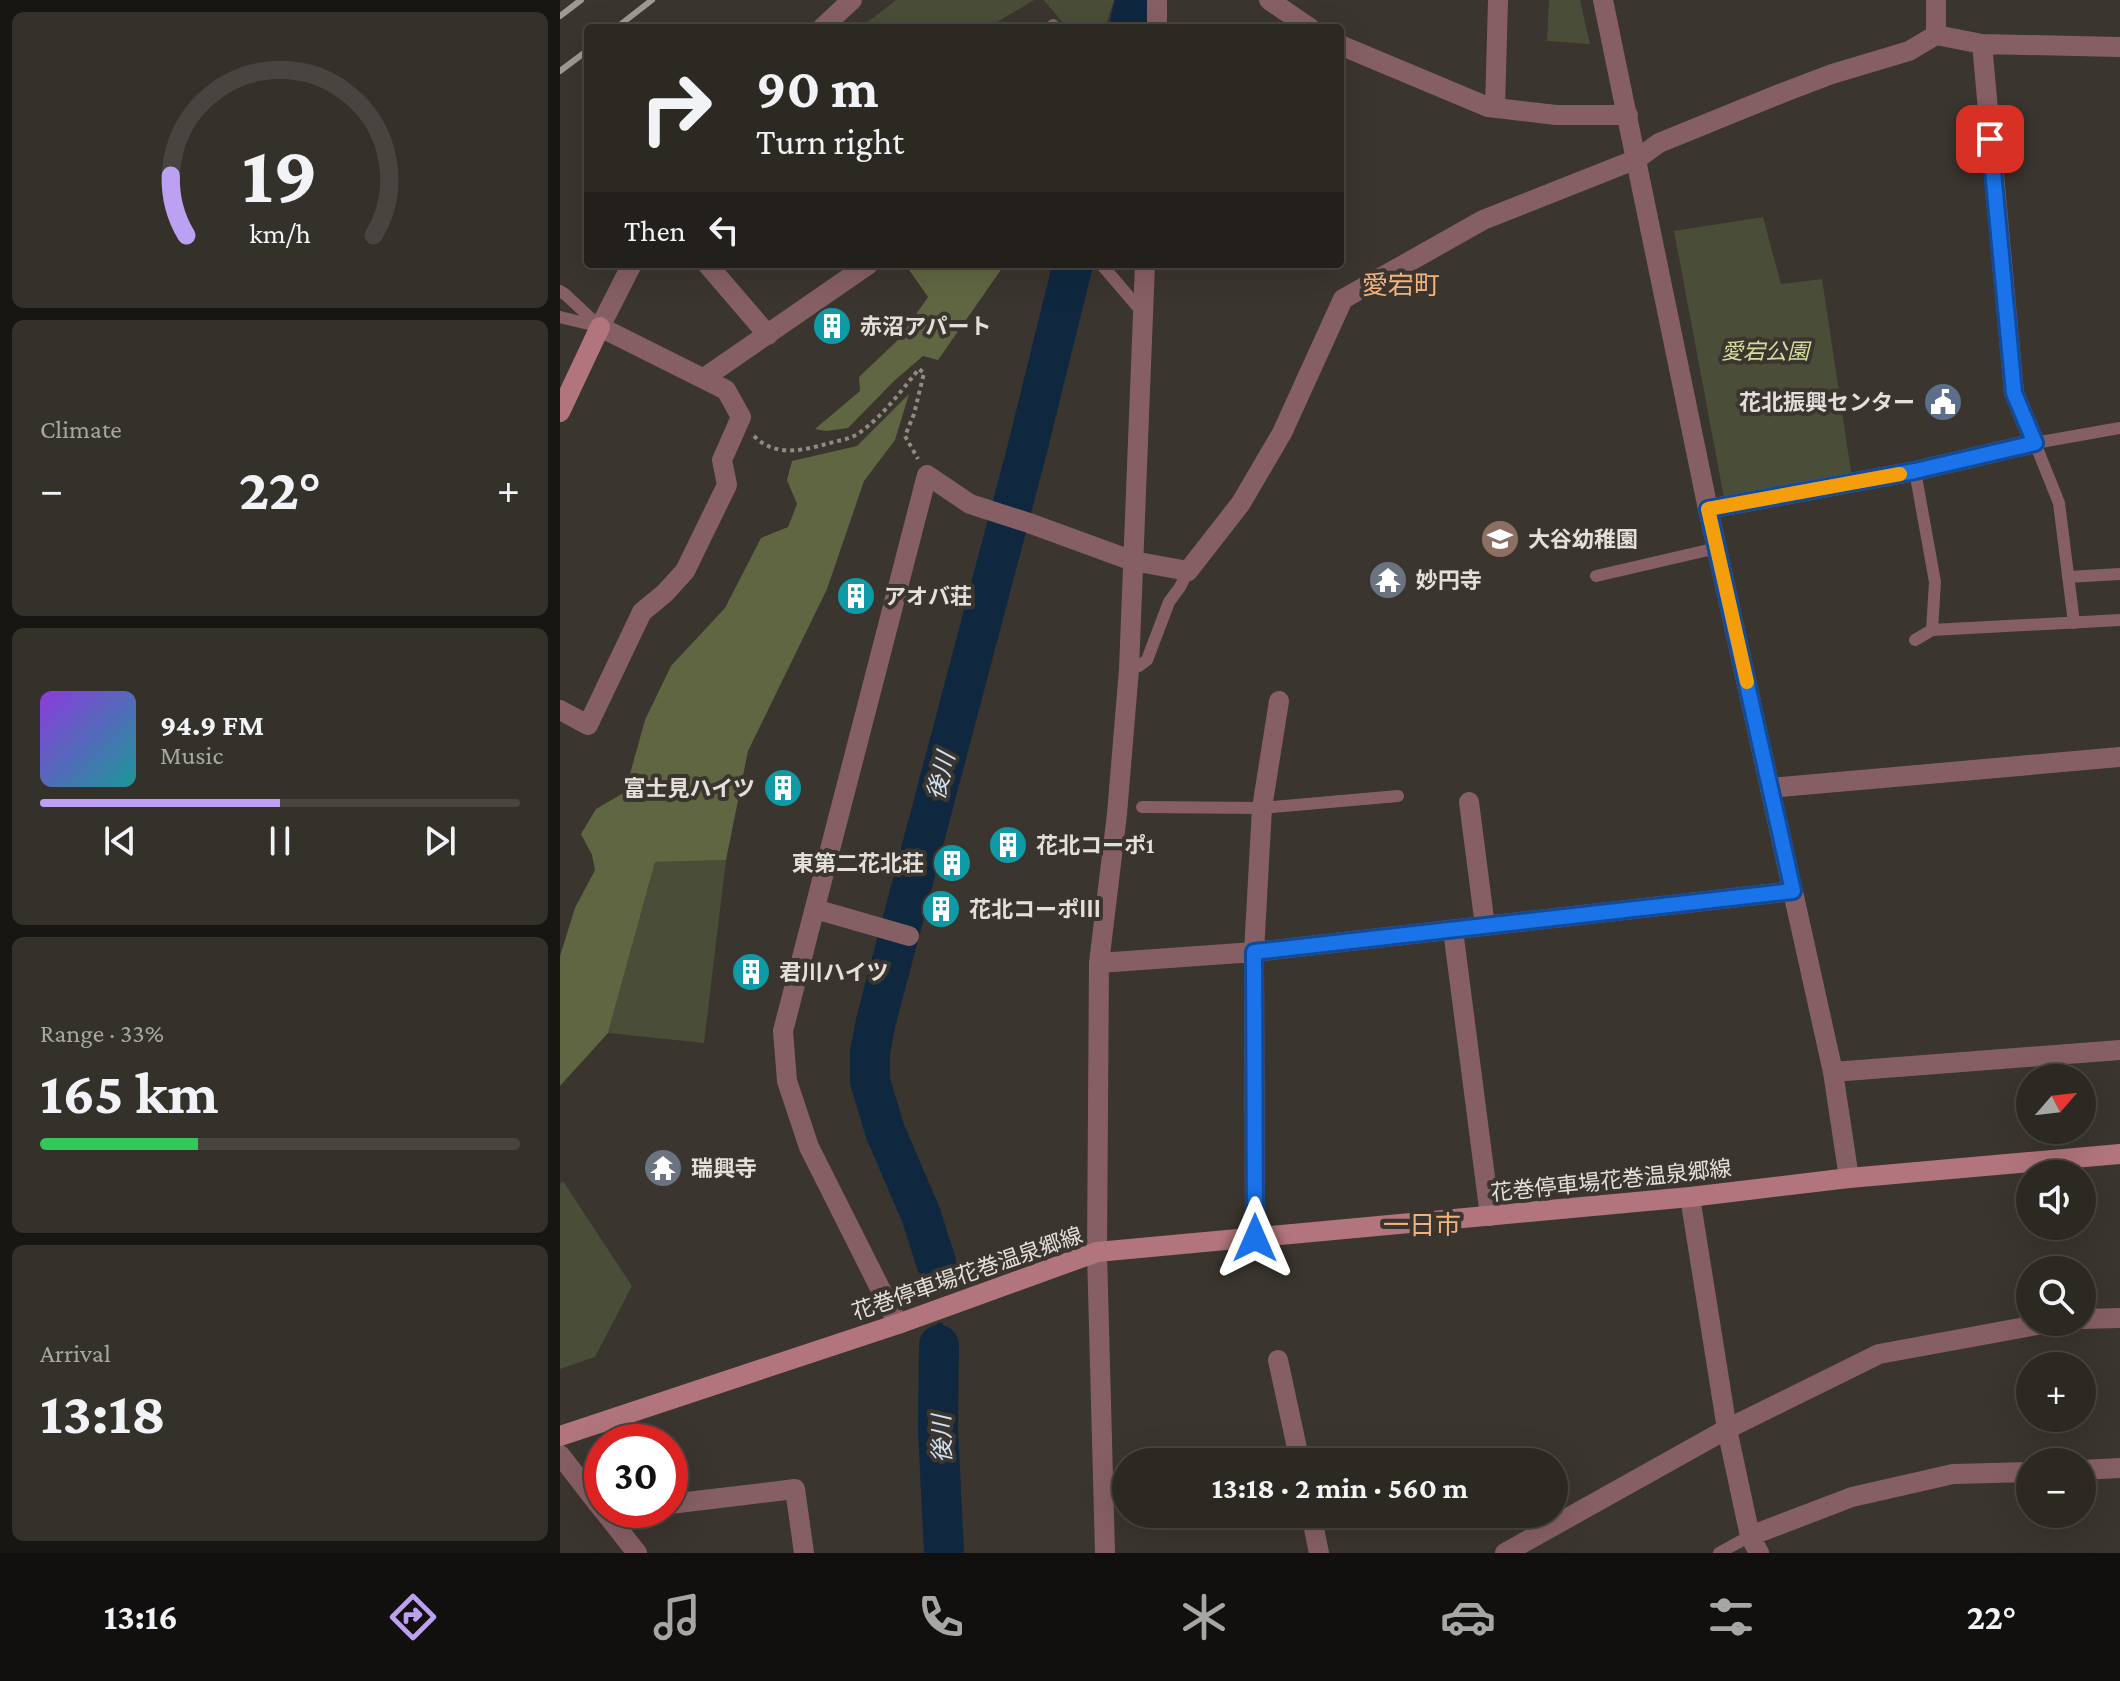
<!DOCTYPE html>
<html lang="en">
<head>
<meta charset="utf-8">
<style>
  body { margin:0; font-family:"Crimson Pro","Noto Sans JP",serif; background:#34302a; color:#f1f3f6; height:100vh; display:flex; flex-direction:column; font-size:30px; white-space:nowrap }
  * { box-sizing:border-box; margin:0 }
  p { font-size:26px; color:#a6a6a5 }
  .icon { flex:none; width:44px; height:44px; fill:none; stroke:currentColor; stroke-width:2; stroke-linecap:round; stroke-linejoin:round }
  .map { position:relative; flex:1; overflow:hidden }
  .panel { display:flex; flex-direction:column; gap:12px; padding:12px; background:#181613; width:560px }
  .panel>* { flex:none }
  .top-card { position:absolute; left:24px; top:24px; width:760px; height:244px; border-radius:8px; box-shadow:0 8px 32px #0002,0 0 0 2px #484440; background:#2c2822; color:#f1f3f6; overflow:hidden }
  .needle { width:52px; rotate:62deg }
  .controls { position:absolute; left:1456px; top:1064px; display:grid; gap:16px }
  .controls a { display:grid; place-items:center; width:80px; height:80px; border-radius:50%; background:#2c2822; box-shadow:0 8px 32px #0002,0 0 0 2px #484440; font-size:40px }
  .speed { position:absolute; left:24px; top:1424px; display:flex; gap:16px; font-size:40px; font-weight:700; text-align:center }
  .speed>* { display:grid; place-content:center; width:104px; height:104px; border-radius:50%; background:#2c2822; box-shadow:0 8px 32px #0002,0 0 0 2px #484440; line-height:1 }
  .speed .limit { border:12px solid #d22; background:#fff; color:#111 }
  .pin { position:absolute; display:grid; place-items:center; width:68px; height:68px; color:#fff; margin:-34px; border-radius:16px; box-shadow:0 4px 12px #0006 }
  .me { position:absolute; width:88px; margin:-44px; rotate:0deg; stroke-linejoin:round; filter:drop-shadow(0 0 6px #0008) }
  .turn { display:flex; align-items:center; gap:28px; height:168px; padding:0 40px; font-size:36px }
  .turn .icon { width:104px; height:104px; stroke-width:2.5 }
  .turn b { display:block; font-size:56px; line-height:68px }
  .then { display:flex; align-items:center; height:76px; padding:0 40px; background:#0003; gap:16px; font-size:30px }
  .big { font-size:60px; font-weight:700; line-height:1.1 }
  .panel .tile { flex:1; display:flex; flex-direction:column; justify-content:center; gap:12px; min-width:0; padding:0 28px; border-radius:12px; background:#34302a }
  .panel .dial { align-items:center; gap:0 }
  .dial svg { height:208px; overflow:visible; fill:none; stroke:#484440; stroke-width:7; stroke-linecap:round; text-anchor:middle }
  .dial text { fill:#f1f3f6; stroke:none }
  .song { display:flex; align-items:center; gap:24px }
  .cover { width:96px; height:96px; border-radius:12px; background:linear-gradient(135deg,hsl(270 70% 55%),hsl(180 70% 35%)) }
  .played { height:8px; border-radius:4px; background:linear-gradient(90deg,#bca0f2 50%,#484440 50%) }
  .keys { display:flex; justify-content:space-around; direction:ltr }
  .heat { display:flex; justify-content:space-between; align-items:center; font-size:44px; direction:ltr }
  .charge { height:12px; border-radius:6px; background:linear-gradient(90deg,#34c759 33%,#484440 0) }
  .trip { position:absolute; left:552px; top:1448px; width:456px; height:80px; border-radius:40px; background:#2c2822; box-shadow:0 8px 32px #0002,0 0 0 2px #484440; font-weight:700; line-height:80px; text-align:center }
  .tab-bar { display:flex; height:128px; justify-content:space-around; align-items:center; background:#12100e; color:#a6a6a5 }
  .tab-bar .icon { width:56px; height:56px }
  .tab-bar .on { color:#bca0f2 }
  .tab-bar b { font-size:36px; color:#f1f3f6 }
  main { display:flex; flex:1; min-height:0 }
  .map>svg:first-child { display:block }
  .green { fill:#4a4d37 }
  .forest { fill:#616642 }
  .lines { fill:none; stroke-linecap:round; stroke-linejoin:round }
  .stream { stroke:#0f283f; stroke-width:7 }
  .river { stroke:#0f283f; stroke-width:40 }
  .path { stroke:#8f8b85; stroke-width:4; stroke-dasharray:4 4; stroke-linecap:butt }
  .service { stroke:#865f64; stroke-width:12 }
  .minor { stroke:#865f64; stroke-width:20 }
  .tertiary { stroke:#865f64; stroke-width:20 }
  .secondary { stroke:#b2757d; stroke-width:20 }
  .rail { stroke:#9d9993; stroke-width:6 }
  .route-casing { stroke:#114b97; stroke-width:20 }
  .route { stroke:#1a73e8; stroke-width:14 }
  .slow { stroke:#f59e0b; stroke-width:14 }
  .labels { text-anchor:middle; stroke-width:8; stroke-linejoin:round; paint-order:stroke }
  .poi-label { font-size:22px; font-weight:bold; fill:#e3dfdb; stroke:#3a352e; text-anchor:start }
  .park-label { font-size:22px; font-style:italic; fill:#d5dd9e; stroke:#3a352e }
  .street-label { font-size:22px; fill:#e3dfdb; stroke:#3a352e }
  .water-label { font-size:24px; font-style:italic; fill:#d0e2f6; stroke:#3a352e }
  .quarter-label { font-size:26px; fill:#f2b17f; stroke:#3a352e }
</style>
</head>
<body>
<main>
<section class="panel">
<div class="tile dial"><svg viewBox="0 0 100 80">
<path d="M14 69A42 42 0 1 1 86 69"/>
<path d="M14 69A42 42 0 0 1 8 46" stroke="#bca0f2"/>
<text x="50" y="56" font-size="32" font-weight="700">19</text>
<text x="50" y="72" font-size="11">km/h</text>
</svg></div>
<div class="tile"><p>Climate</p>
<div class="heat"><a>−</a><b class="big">22°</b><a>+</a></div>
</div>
<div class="tile">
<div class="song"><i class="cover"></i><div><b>94.9 FM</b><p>Music</p></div></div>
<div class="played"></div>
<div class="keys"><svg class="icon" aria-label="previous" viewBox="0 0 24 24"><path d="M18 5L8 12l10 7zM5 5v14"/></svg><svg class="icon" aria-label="pause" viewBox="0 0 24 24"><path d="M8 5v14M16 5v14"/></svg><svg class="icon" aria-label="next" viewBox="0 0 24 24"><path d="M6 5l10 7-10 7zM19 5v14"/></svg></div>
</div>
<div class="tile"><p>Range · 33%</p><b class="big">165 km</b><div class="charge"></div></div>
<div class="tile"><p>Arrival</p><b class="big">13:18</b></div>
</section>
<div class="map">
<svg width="1560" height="1553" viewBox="0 0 1560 1553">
  <rect width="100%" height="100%" fill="#3a352e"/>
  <path class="green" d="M336,0h138l-47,28h-127z
    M484,0h70l-9,28h-38z
    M989,0h31l10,44 -43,-3z
    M1203,217l18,67 41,-5 30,199 -128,20 -50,-267z
    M166,860l-22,183 -96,-10 47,-171z
    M3,1181l69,105 -37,71 -35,12v-185z"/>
  <path class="forest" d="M350,264h95l-67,96 -15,-4 -29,25 -46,47 -22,3 -11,-2 45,-38 -1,-14 40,-38 29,-42 -21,-30z
    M349,394l-14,46 -31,41 -37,108 -79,162 -22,109 -71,2 -47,171 -48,53v-130l15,-48 20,-38 -3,-15 -11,-21 15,-25 29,-17 20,-72 26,-54 54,-58 36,-70 27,-11 9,-23 -10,-24 5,-19 65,-15z"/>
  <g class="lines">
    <path class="stream" d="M376,1262l4,21
      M379,1345l1,-19"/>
    <path class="river" d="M569,28l6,-28
      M376,1262l-15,-47 -36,-84 -15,-50v-29l6,-31 151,-571 46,-186
      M379,1345l-1,85 6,123"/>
    <path class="path" d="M194,436c22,22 50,14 76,7 10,-3 21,-4 29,-10 24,-17 42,-42 60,-64l5,4 -10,41 -9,22 13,23"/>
    <path class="service" d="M493,25l2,3
      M541,264l42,49
      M0,291l6,4 34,32
      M0,317l37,9
      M1036,576l121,-28
      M1508,577l52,-3
      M1514,623l-15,-120 -24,-60 85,-15
      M1372,630l188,-10
      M1355,640l17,-10 3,-48 -20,-111
      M569,669l10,-3 8,-6 22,-58 11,-15 8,-16
      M582,807l120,1 136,-12
      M1159,1553l31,-17"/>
    <path class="minor" d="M709,0l41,28
      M597,28v-28
      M1376,35v-35
      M780,45l148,62 68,8h72
      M935,108l3,-108
      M147,264l61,71
      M144,378l165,-114
      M1148,509l207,-38 120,-28 -21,-50 -32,-349
      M0,710l28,15 54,-113 23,-19 20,-22 42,-86 -5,-25 19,-43 -15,-27 -126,-63
      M1210,788l350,-31
      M909,802l16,124
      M255,909l94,27
      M893,930l37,286
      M539,963l155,-11 539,-61
      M1273,1072l287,-22
      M695,1238l-1,-286 8,-144 17,-107
      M1522,1319l38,-1
      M338,1324l-89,-177 -22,-66 -4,-50 144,-556 43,29 59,19 104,38 55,10 53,-68 41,-70 61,-134 140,-79 154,-61 22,-16 123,-50 50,-19 77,-23 27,-16 46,9 138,3
      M718,1360l22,102
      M110,1504l125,-15 9,64
      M751,1514l8,39
      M545,1553l-8,-301 2,-289 18,-149 12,-145 16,-405
      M945,1553l222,-124 152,-75 174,-32"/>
    <path class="tertiary" d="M1043,0l105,509 125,563 16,106
      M262,28l30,-28
      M40,327l32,-63
      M1130,1197l37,232 23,107 9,17
      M0,1455l42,54
      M1522,1470l38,-2
      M43,1510l34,43
      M1190,1536l102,-39 101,-23 77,-2"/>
    <path class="secondary" d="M0,412l40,-85
      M0,1436l338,-112 199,-72 593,-55 159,-19 271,-24"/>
    <path class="rail" d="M0,16l21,-16
      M56,28l36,-28
      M0,71l28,-21"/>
  </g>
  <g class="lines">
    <g class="route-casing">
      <path id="route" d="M695,1238l-1,-286 539,-61 -85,-382 207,-38 120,-28 -21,-50 -24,-254"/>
    </g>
    <use href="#route" class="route"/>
    <path class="slow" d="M1187,682l-39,-173 192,-35"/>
  </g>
  <defs>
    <g id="building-disc" transform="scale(2)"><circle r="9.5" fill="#0f9aa8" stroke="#3a352e"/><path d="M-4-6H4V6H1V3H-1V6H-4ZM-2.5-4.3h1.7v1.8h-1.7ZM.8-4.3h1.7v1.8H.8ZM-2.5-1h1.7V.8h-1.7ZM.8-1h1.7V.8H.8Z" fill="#fff"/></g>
    <g id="civic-disc" transform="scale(2)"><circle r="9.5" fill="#5c6f8a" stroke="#3a352e"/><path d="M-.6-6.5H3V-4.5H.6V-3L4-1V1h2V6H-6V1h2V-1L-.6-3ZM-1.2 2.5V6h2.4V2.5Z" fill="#fff"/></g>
    <g id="school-disc" transform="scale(2)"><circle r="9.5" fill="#8d6e63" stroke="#3a352e"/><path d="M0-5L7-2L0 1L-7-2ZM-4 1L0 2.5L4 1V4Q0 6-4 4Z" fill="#fff"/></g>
    <g id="temple-disc" transform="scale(2)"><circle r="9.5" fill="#6b7280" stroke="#3a352e"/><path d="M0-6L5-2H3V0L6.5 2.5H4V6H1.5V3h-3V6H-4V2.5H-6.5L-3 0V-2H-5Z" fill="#fff"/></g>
  </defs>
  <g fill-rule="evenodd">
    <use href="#building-disc" x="272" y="326"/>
    <use href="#civic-disc" x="1383" y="402"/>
    <use href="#school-disc" x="940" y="539"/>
    <use href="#temple-disc" x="828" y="580"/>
    <use href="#building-disc" x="296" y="596"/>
    <use href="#building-disc" x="223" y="788"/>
    <use href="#building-disc" x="448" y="845"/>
    <use href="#building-disc" x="392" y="863"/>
    <use href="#building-disc" x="381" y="909"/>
    <use href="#building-disc" x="191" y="972"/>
    <use href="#temple-disc" x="103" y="1168"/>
  </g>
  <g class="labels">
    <g class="poi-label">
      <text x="300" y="334">赤沼アパート</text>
      <text x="1355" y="410" text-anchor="end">花北振興センター</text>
      <text x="968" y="547">大谷幼稚園</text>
      <text x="856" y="588">妙円寺</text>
      <text x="324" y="604">アオバ荘</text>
      <text x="195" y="796" text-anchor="end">富士見ハイツ</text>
      <text x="476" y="853">花北コーポ1</text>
      <text x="364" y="871" text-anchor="end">東第二花北荘</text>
      <text x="409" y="917">花北コーポⅢ</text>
      <text x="219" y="980">君川ハイツ</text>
      <text x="131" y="1176">瑞興寺</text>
    </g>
    <g class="park-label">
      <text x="1205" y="359">愛宕公園</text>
    </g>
    <g class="street-label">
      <text transform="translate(1051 1180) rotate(-6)" y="8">花巻停車場花巻温泉郷線</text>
      <text transform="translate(407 1273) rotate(-19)" y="8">花巻停車場花巻温泉郷線</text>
    </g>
    <g class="water-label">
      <text transform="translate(381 776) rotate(-76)" y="8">後川</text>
      <text transform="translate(382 1439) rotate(-91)" y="8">後川</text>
    </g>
    <g class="quarter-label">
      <text x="841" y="294">愛宕町</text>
      <text x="862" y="1234">一日市</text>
    </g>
  </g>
</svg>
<div class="controls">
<a><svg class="needle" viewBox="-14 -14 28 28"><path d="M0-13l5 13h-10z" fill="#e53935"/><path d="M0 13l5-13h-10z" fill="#a6a6a5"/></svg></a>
<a><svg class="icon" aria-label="sound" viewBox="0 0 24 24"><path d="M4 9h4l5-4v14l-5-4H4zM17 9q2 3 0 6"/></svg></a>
<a><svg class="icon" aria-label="search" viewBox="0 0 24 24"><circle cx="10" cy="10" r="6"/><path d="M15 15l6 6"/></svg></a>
<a>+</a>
<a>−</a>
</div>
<div class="speed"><div class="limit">30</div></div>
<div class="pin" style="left:1430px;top:139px;background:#d93025"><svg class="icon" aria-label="arrive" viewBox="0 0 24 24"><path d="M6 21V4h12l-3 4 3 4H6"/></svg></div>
<svg class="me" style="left:695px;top:1238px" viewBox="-20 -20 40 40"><path d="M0-17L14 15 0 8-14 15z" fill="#1a73e8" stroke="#fff" stroke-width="4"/></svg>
<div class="trip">13:18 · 2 min · 560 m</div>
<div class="top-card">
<div class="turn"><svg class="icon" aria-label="right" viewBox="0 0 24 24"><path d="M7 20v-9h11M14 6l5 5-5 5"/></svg><div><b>90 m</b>Turn right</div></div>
<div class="then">Then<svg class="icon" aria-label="left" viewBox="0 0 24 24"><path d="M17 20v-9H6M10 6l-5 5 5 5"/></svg></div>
</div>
</div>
</main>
<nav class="tab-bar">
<b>13:16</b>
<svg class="icon on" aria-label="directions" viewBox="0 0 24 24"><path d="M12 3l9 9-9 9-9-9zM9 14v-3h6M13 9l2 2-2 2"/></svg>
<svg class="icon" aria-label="music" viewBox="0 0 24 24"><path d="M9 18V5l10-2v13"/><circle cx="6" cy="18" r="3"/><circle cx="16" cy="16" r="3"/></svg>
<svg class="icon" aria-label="phone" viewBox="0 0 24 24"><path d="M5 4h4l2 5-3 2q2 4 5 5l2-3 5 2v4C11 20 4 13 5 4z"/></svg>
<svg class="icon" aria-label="climate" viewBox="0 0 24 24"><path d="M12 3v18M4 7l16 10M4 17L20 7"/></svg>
<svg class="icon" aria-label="car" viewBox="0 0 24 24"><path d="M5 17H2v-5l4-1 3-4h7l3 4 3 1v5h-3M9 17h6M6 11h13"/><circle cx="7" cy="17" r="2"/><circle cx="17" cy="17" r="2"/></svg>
<svg class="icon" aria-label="filters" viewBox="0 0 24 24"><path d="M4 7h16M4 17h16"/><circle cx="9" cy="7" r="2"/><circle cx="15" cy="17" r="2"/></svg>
<b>22°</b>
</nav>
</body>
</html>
